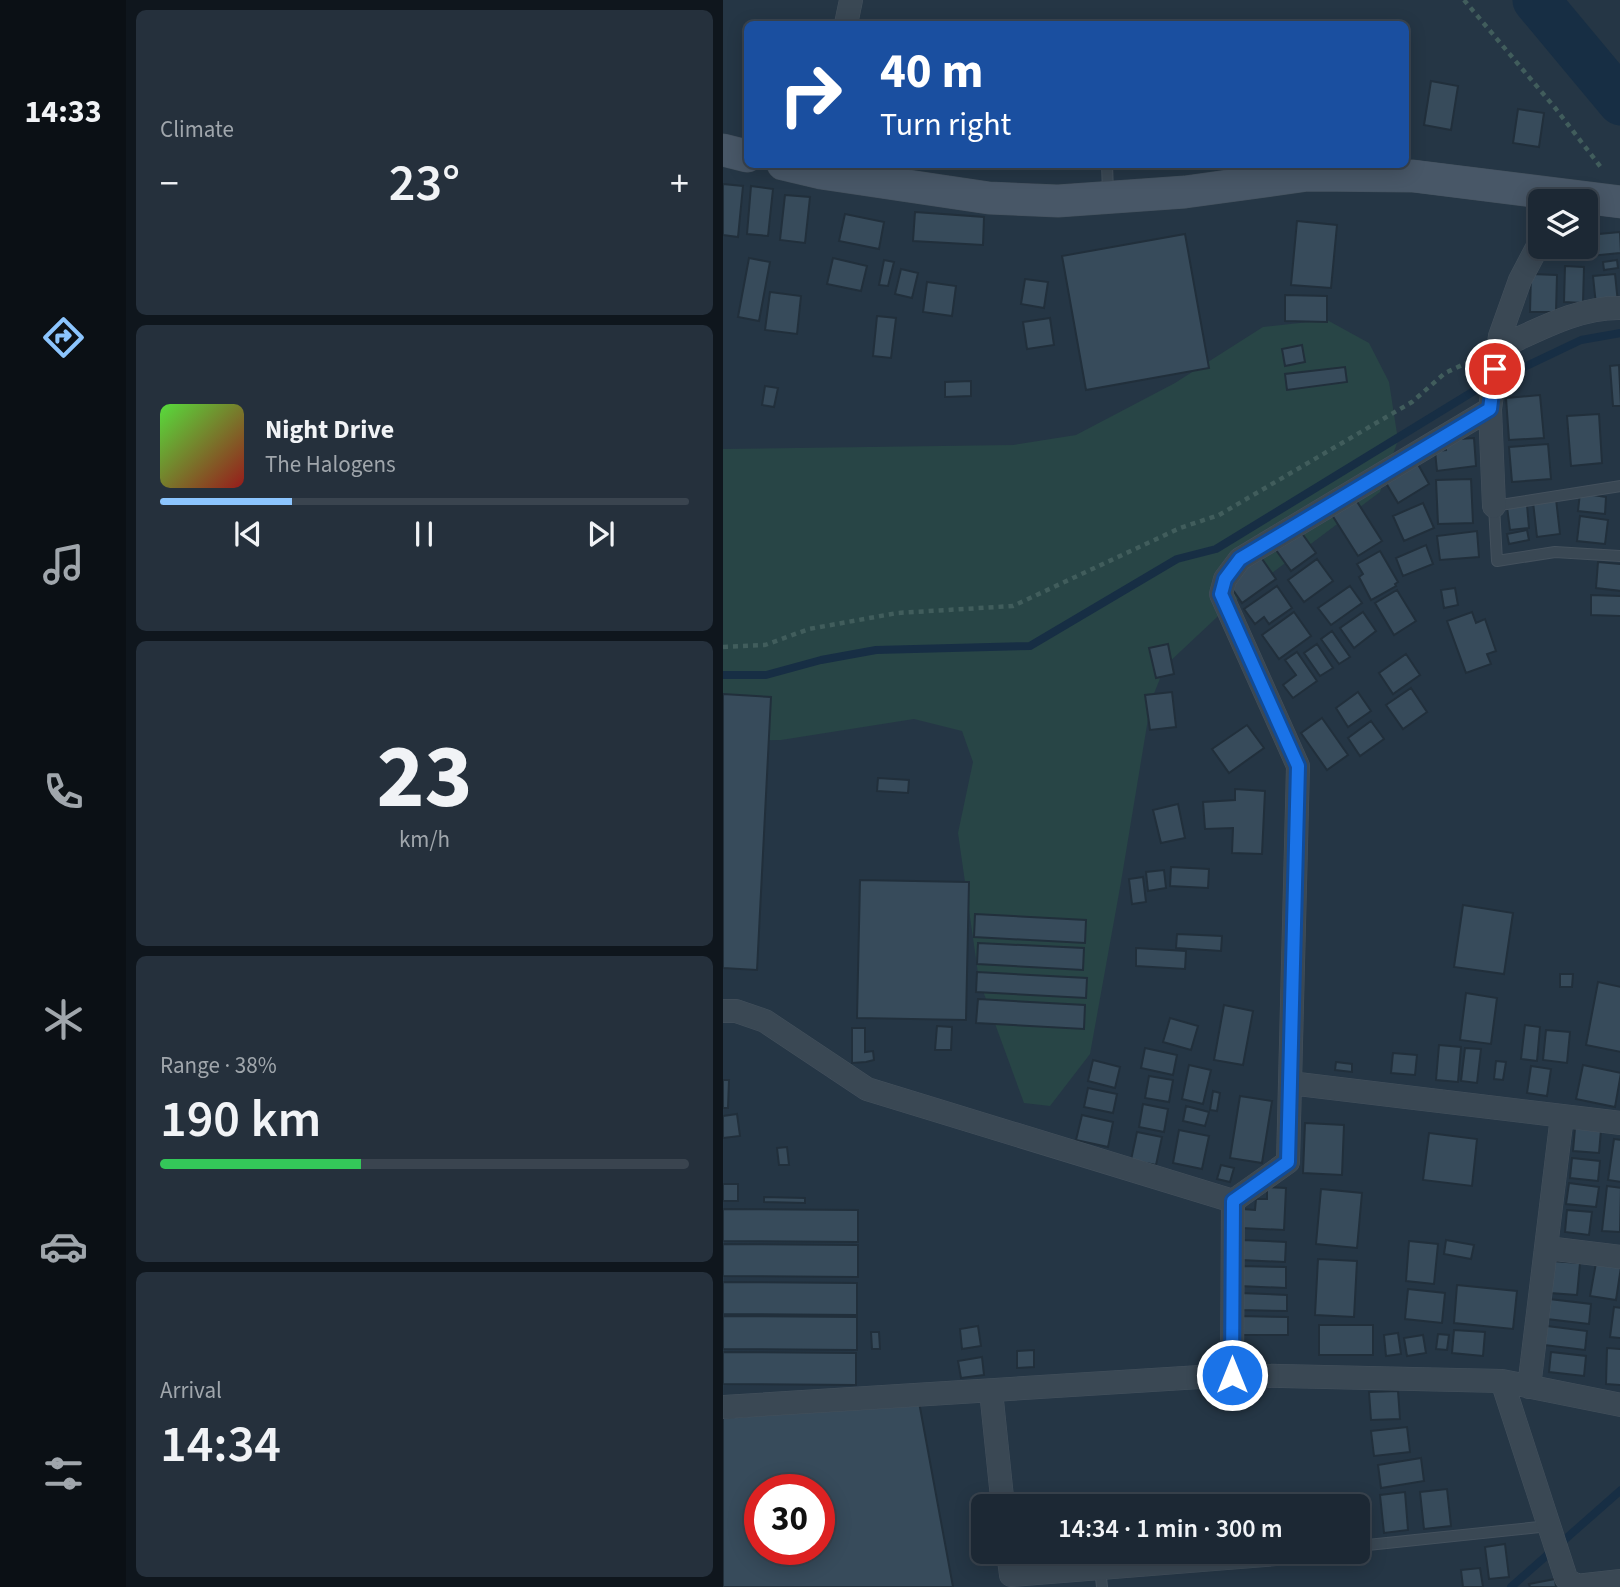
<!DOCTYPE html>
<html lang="en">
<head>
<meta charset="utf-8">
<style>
  body { margin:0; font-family:"Source Sans 3",sans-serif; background:#25303c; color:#f1f3f6; height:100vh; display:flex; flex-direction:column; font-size:26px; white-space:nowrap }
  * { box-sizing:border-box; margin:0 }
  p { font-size:23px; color:#a0a6ac }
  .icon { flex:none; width:38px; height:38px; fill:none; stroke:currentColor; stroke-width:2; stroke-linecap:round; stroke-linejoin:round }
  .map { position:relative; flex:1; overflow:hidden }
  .drawer { display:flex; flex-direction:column; gap:10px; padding:10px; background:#0f161d; width:597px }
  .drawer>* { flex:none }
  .guide { position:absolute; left:21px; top:21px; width:665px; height:147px; border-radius:10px; box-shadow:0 4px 18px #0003,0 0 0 2px #3a444f; background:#1a4fa0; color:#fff; overflow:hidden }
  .tools { position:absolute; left:805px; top:189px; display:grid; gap:14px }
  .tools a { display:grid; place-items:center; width:70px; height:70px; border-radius:10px; background:#1c2834; box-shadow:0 4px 18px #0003,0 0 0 2px #3a444f; font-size:35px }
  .speed { position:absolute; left:21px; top:1474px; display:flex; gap:14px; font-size:35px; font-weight:700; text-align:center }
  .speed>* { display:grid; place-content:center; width:91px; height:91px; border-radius:50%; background:#1c2834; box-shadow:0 4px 18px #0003,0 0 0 2px #3a444f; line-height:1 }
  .speed .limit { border:10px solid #d22; background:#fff; color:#111 }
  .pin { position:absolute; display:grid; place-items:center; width:60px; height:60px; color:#fff; margin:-30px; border:4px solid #fff; border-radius:50%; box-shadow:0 2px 7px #0007 }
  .me { position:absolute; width:77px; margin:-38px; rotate:0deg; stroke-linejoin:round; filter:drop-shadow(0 0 5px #0008) }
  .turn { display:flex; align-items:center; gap:24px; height:147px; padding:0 21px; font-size:32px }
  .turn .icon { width:91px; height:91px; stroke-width:2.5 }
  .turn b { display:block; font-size:49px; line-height:60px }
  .big { font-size:52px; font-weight:600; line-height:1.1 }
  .drawer .card { flex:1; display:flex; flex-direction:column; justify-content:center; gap:10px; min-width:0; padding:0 24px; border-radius:10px; background:#25303c }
  .drawer .dial { align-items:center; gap:0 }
  .dial b { font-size:91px; line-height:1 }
  .song { display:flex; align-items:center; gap:21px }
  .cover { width:84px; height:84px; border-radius:10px; background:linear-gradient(135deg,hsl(110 70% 55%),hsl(0 70% 35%)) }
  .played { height:7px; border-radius:4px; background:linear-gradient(90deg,#8cc5fe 25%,#3a444f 25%) }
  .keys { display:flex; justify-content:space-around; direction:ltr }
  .heat { display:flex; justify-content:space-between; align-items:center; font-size:38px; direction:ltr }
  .charge { height:10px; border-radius:5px; background:linear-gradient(90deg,#34c759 38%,#3a444f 0) }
  .trip { position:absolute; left:248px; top:1494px; width:399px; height:70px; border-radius:10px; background:#1c2834; box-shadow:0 4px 18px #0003,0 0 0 2px #3a444f; font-weight:600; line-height:70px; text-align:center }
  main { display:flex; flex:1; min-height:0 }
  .tab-bar { display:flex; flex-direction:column; width:126px; justify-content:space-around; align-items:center; background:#0b1015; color:#a0a6ac }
  .tab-bar .icon { width:49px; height:49px }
  .tab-bar .selected { color:#8cc5fe }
  .tab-bar b { font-size:32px; color:#f1f3f6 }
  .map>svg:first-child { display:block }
  .green { fill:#284546 }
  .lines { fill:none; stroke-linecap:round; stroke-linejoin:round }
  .stream { stroke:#172e44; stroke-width:8 }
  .river { stroke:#172e44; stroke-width:47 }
  .building { fill:#374b5b; stroke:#212f3b; stroke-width:2; fill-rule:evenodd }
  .lane-casing { stroke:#44515d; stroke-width:12 }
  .street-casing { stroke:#44515d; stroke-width:24 }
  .secondary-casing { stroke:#44515d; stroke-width:33 }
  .path { stroke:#415d5c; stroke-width:4.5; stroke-dasharray:5 5; stroke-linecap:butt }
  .lane { stroke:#3a4854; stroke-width:10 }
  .street { stroke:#3a4854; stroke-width:23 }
  .secondary { stroke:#485767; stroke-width:32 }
  .route-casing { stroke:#114b97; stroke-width:18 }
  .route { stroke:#1a73e8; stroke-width:12 }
</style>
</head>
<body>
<main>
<nav class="tab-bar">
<b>14:33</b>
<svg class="icon selected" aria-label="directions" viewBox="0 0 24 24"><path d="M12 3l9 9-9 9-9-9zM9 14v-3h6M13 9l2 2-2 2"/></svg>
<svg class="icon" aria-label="music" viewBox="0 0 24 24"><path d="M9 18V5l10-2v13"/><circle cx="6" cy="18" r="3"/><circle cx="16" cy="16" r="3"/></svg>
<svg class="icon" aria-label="phone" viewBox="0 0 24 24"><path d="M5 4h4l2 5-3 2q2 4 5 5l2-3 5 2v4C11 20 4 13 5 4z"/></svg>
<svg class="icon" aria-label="climate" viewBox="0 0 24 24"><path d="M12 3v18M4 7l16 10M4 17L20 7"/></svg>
<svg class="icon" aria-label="car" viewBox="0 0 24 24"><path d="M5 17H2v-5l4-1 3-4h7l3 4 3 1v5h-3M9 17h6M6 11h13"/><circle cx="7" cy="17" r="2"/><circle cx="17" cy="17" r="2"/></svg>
<svg class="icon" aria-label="filters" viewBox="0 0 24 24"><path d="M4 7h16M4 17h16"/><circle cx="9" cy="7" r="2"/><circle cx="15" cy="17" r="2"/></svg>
</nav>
<section class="drawer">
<div class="card"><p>Climate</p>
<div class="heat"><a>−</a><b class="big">23°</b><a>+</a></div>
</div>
<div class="card">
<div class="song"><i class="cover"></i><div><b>Night Drive</b><p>The Halogens</p></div></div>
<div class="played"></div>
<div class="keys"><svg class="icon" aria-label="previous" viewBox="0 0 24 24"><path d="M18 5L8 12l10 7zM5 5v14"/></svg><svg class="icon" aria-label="pause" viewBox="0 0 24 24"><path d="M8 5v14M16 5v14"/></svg><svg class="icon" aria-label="next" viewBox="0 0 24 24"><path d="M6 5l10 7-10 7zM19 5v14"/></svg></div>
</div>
<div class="card dial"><b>23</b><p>km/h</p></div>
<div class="card"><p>Range · 38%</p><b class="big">190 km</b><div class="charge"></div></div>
<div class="card"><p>Arrival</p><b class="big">14:34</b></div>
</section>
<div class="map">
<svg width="898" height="1587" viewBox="0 0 898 1587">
  <rect width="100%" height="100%" fill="#253645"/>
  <path class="green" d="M604,320l42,23 20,39 9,58 -18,52 -148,111 -67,63 -14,35 -30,181 -31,172 -40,52 -26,-3 -45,-123 -21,-147 15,-71 -11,-31 -48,-12 -133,21 -58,1v-292l290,-4 63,-10 99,-52 88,-56z"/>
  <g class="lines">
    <path class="stream" d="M0,675h43l55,-15 55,-10 154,-4 147,-87 39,-10 258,-158 107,-51 40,-7
      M788,1587l110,-97"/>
    <path class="river" d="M813,0l85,102"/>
  </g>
  <path class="building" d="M708,81l27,5 -7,44 -27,-5z
    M795,109l26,4 -5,34 -26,-4z
    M0,184l20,2 -5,51 -15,-2z
    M28,186l22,3 -5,47 -21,-2z
    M62,195l25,2 -5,46 -25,-3z
    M192,212l69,5 -1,28 -70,-4z
    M122,214l39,8 -5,27 -40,-8z
    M574,221l40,4 -6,63 -40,-3z
    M897,232l1,21 -31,3 -2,-21z
    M462,234l24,134 -123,22 -24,-134z
    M26,258l21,4 -11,59 -21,-4z
    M110,258l34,8 -6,25 -34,-7z
    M161,260l10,2 -6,24 -9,-1z
    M894,260l1,8 -14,2 -1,-8z
    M842,266l19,1 -1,36 -19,-1z
    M178,269l17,4 -6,25 -17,-4z
    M808,274l26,1 -1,37h-26z
    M892,274l3,29 -22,2 -3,-29z
    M302,279l23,3 -4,26 -23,-4z
    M204,282l29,4 -4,30 -29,-4z
    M47,292l31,4 -4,38 -32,-4z
    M562,295l42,1v26l-42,-1z
    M154,316l19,2 -5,40 -18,-2z
    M327,318l4,27 -27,4 -4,-27z
    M579,345l3,17 -20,4 -3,-17z
    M896,365l2,41h-8l-3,-40z
    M622,367l2,15 -60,8 -2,-16z
    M248,381v15l-26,1v-15z
    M42,386l13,2 -4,19 -12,-2z
    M817,395l4,43 -35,2 -3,-42z
    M876,414l3,49 -31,3 -4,-50z
    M751,438l2,28 -39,5 -2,-20 11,-1 -1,-10z
    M825,444l3,35 -39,3 -3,-35z
    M692,459l14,25 -31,19 -15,-25z
    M748,479l2,44 -35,1 -2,-44z
    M857,493l26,4 -1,17 -27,-3z
    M833,499l4,35 -23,3 -4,-35z
    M633,500l26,41 -24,15 -26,-41z
    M700,503l11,25 -30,13 -11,-25z
    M804,505l2,23 -19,2 -3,-23z
    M857,516l28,4 -3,24 -28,-3z
    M804,530l2,10 -20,4 -2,-10z
    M754,531l2,26 -39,3 -3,-24z
    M578,532l15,21 -25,18 -15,-21z
    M703,545l7,19 -30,12 -7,-18z
    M657,551l18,31 -3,2 1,2 -25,14 -12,-23 4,-3 -6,-10z
    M537,556l16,23 -34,24 -16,-23z
    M594,559l16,22 -29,21 -16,-22z
    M875,562l23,2v27l-25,-3z
    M554,586l15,22 -23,16 -5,-7 -9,7 -11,-15z
    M627,586l12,17 -31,22 -13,-17z
    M732,588l3,17 -14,3 -3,-18z
    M674,590l19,31 -22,14 -19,-32z
    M868,595l30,1v20l-30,-1z
    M571,612l17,24 -32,23 -17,-24z
    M640,612l13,19 -22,17 -14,-20z
    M749,612l4,11 9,-4 11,32 -9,3 4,10 -25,9 -19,-52z
    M609,631l18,26 -11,7 -18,-25z
    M445,644l6,30 -18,4 -7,-30z
    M594,644l16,24 -13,8 -16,-23z
    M574,652l20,29 -24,17 -10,-13 13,-10 -11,-15z
    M683,654l14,21 -27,19 -14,-21z
    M688,688l16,24 -24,17 -17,-24z
    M449,692l4,35 -26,3 -5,-35z
    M635,692l13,19 -23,16 -12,-19z
    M0,694l48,3 -14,273 -34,-2z
    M599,718l26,37 -21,15 -26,-37z
    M648,721l13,18 -24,17 -12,-18z
    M524,725l17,23 -35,25 -17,-24z
    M155,778l31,2 -1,13 -31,-2z
    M512,789l30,2 -3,63 -30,-1 1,-25 -28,1 -2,-27 32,-2z
    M455,804l7,34 -24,5 -8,-33z
    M448,867l38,2 -1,19 -38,-2z
    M441,870l2,18 -18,3 -2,-19z
    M420,877l3,25 -14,2 -3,-25z
    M137,880l109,2 -3,138 -109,-2z
    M740,905l50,8 -9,61 -50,-7z
    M252,914l111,6 -1,23 -111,-6z
    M454,934l45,2 -1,15 -45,-3z
    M255,943l106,5 -1,22 -106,-6z
    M413,948l50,3 -1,18 -49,-3z
    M254,972l110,6 -1,20 -110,-6z
    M837,974h13l-1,13h-12z
    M875,982l23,5v65l-35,-7z
    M743,993l31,5 -6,46 -31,-4z
    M255,999l107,6 -1,24 -108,-6z
    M501,1005l29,6 -10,54 -29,-5z
    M447,1018l28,8 -7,24 -28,-8z
    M802,1025l15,2 -3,34 -16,-2z
    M214,1026l15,1 -1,23h-16z
    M129,1028h13v24l8,-1 1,9 -8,2 -14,1z
    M823,1030l24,2 -3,31 -24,-3z
    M716,1045l22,2 -3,35 -22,-2z
    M422,1048l32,7 -4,20 -32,-7z
    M742,1048l16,1 -4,34 -16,-2z
    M670,1053l24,2 -2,20 -24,-2z
    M370,1060l27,7 -5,21 -27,-7z
    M773,1061l10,1 -3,18 -9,-1z
    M613,1062l16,2v8l-17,-2z
    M466,1065l22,5 -8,34 -21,-5z
    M860,1065l38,8 -6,34 -39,-8z
    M808,1066l20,3 -4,27 -20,-3z
    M426,1076l24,4 -4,22 -24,-4z
    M0,1080h6l-1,28h-5z
    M365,1088l29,6 -4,19 -29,-6z
    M490,1091l7,2 -3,18 -7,-1z
    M517,1096l32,5 -10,62 -32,-5z
    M420,1104l25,5 -4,23 -25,-5z
    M463,1106l23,6 -4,14 -22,-5z
    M14,1114l3,22 -17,2v-22z
    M359,1115l31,7 -5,25 -32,-7z
    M582,1123l39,2 -2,50 -39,-2z
    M852,1128l26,2 -2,23 -26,-2z
    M456,1130l30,6 -7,33 -29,-6z
    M414,1132l25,5 -6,28 -25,-5z
    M706,1133l48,6 -5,47 -49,-6z
    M891,1139l7,1v42l-13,-2z
    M64,1147l2,18h-10l-2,-17z
    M849,1158l28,3 -2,20 -28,-3z
    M498,1165l13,3 -4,14 -13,-3z
    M846,1183l30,4 -3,20 -30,-3z
    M0,1184h15v17h-15z
    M884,1186l14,2 -1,44 -18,-1z
    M544,1187l19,1 -2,42 -43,-2 1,-19 13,1 1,-11h11z
    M598,1189l41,4 -5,55 -41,-4z
    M41,1197l41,1v5l-41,-1z
    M0,1209l135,1v32l-135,-1z
    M844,1210l25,2 -3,23 -24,-3z
    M519,1240l44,2 -1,20 -44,-2z
    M723,1240l28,5 -3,14 -27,-5z
    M686,1241l29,3 -4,40 -28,-3z
    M0,1244l135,1v32l-135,-1z
    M595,1259l39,2 -3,56 -39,-2z
    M829,1261l28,2 -3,32 -27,-2z
    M873,1263l25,4 -5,33 -26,-4z
    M517,1266l46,1v21l-47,-2z
    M0,1282l134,1v32l-134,-1z
    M734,1285l60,6 -4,38 -59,-6z
    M685,1289l37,4 -3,30 -37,-4z
    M517,1293l47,2v16l-47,-1z
    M826,1299l42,5 -2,20 -42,-5z
    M891,1307l7,1v30l-11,-1z
    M0,1316l134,1v33l-134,-1z
    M516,1316l49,1v18h-49z
    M596,1325h54v30h-54z
    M255,1326l3,20 -19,3 -2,-20z
    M824,1326l40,5 -2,19 -41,-5z
    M731,1330l31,2 -2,24 -31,-3z
    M148,1332h8l1,17h-8z
    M675,1333l3,21 -15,2 -2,-21z
    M715,1334l11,1 -2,15 -11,-1z
    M700,1335l3,18 -19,3 -3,-18z
    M884,1348l14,1v36l-15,-1z
    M311,1350v17l-17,1v-17z
    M0,1352l133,1v32l-133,-1z
    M828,1352l35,4 -2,20 -35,-4z
    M259,1357l2,18 -23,3 -3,-17z
    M675,1391l2,28 -29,1 -2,-28z
    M196,1402l34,185h-230v-169zM37,1489h59v60h-59z
    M684,1427l3,25 -36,4 -3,-25z
    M698,1458l3,23 -43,7 -3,-23z
    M724,1489l4,37 -27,3 -4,-37z
    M682,1492l3,38 -24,3 -4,-38z
    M782,1544l4,33 -20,2 -4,-32z
    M757,1568l3,19h-20l-2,-17z
    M832,1579l1,8h-26l-1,-3z"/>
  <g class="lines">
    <g class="lane-casing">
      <path id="lane" d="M384,164l1,29
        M898,486l-127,20 3,55 58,-9 66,4
        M635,1546l191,-20
        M377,1568l2,19"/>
    </g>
    <g class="street-casing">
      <path id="street" d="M123,24l5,-24
        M775,348c39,-17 79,-41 123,-40
        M771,506l-4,-97 10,-73 20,-56 20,-38
        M0,1011h13l29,10 102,68 366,112
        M567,1083l331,40
        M824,1248l74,9
        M509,1375l1,-174 55,-39 10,-396 -77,-172 4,-15 15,-20 250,-150
        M779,1381l64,197 10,8 45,-5
        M806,1387l33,-271
        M268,1391l12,116
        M0,1407l509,-32 270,6 119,24
        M285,1552l3,23 278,-22"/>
    </g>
    <g class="secondary-casing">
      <path id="secondary" d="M0,150l24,6
        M60,164l38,9 168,25 69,3 127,-9 123,-17 105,1 208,26"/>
    </g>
    <path class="path" d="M741,0l92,109 47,61
      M0,647l42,-2 44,-16 88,-16 116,-7 167,-78 39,-13 193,-113 33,-29 28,-13"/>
    <use href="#lane" class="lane"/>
    <use href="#street" class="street"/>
    <use href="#secondary" class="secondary"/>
  </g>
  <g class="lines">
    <g class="route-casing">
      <path id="route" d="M509,1375l1,-174 55,-39 10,-396 -77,-172 4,-15 15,-20 250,-150 5,-40"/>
    </g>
    <use href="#route" class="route"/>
  </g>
</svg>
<div class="tools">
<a><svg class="icon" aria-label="layers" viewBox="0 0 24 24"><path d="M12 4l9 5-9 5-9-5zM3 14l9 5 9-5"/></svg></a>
</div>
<div class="speed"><div class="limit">30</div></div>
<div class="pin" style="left:772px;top:369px;background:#d93025"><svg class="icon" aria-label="arrive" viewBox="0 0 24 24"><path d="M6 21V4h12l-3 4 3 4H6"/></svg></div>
<svg class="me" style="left:509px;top:1375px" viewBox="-20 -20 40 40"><circle r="17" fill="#1a73e8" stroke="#fff" stroke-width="3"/><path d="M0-11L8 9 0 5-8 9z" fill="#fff"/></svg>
<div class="trip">14:34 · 1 min · 300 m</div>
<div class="guide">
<div class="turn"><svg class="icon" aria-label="right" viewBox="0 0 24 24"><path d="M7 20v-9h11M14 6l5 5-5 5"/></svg><div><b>40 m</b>Turn right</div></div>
</div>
</div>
</main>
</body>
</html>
